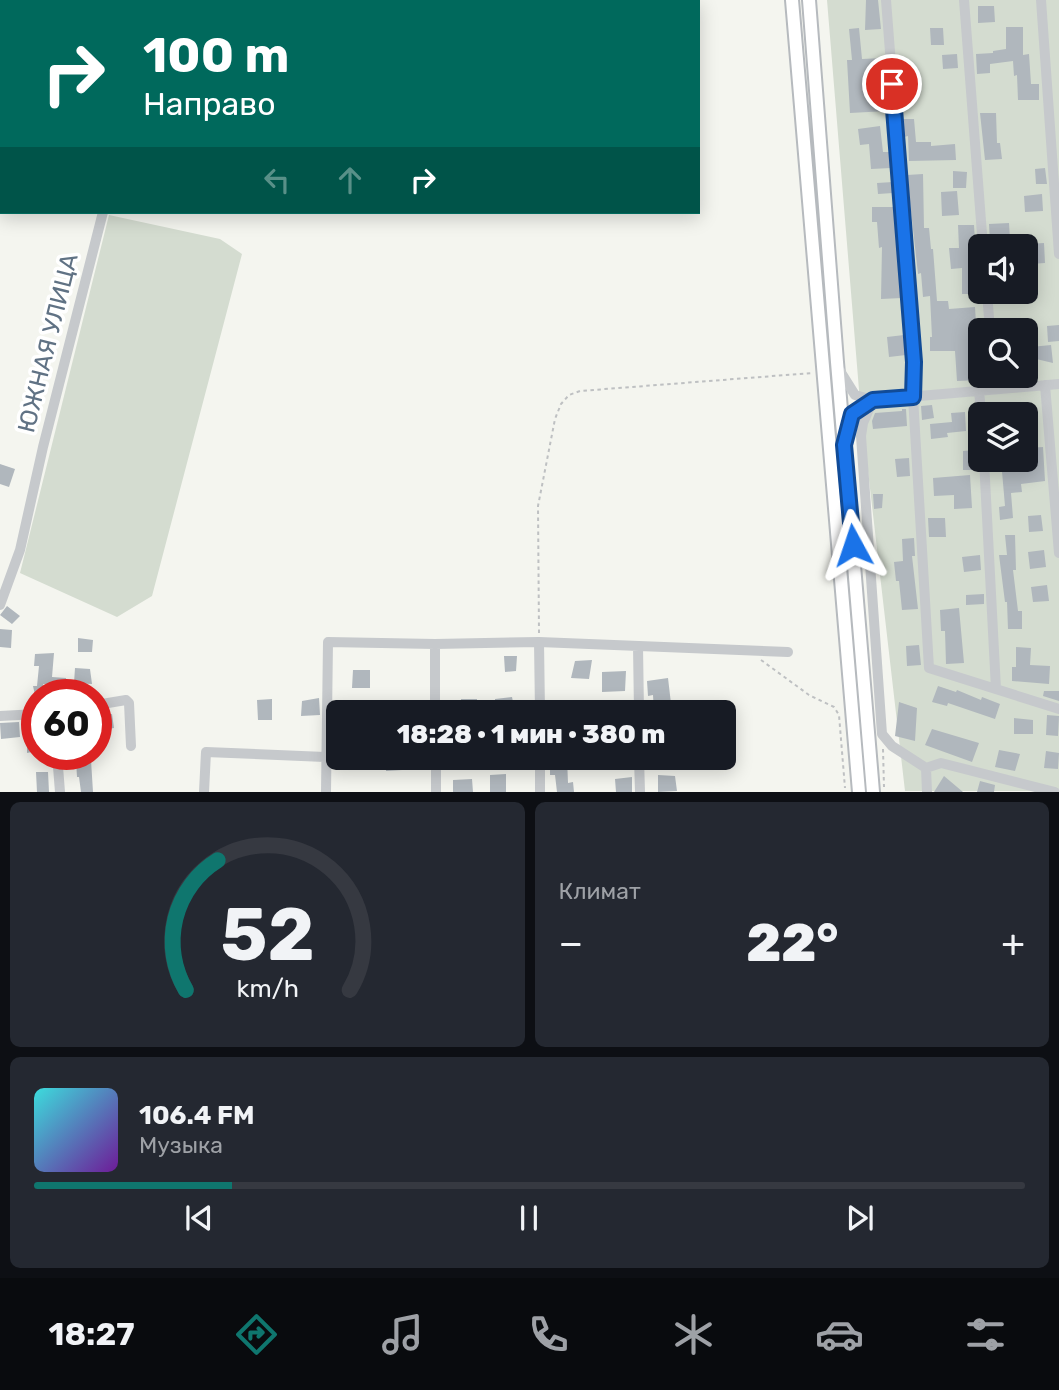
<!DOCTYPE html>
<html lang="ru">
<head>
<meta charset="utf-8">
<style>
  body { margin:0; font-family:Rubik,sans-serif; background:#242831; color:#f1f3f6; height:100vh; display:flex; flex-direction:column; font-size:26px; white-space:nowrap }
  * { box-sizing:border-box; margin:0 }
  p { font-size:23px; color:#9ea1a6 }
  .icon { flex:none; width:38px; height:38px; fill:none; stroke:currentColor; stroke-width:2; stroke-linecap:round; stroke-linejoin:round }
  .map { position:relative; height:792px; overflow:hidden }
  .panel { display:flex; flex-direction:column; gap:10px; padding:10px; background:#0d0f14; flex:1 }
  .panel>* { flex:none }
  .banner { position:absolute; left:0px; top:0px; width:700px; height:214px; box-shadow:0 4px 18px #0003; background:#00695c; color:#fff; overflow:hidden }
  .buttons { position:absolute; left:968px; top:234px; display:grid; gap:14px }
  .buttons a { display:grid; place-items:center; width:70px; height:70px; border-radius:10px; background:#171b24; box-shadow:0 4px 18px #0003; font-size:35px }
  .speed { position:absolute; left:21px; top:679px; display:flex; gap:14px; font-size:35px; font-weight:700; text-align:center }
  .speed>* { display:grid; place-content:center; width:91px; height:91px; border-radius:50%; background:#171b24; box-shadow:0 4px 18px #0003; line-height:1 }
  .speed .limit { border:10px solid #d22; background:#fff; color:#111 }
  .pin { position:absolute; display:grid; place-items:center; width:60px; height:60px; color:#fff; margin:-30px; border:4px solid #fff; border-radius:50%; box-shadow:0 2px 7px #0007 }
  .me { position:absolute; width:77px; margin:-38px; rotate:355deg; stroke-linejoin:round; filter:drop-shadow(0 0 5px #0008) }
  .turn { display:flex; align-items:center; gap:24px; height:147px; padding:0 28px; font-size:32px }
  .turn .icon { width:91px; height:91px; stroke-width:2.5 }
  .turn b { display:block; font-size:49px; line-height:60px }
  .lanes { display:flex; align-items:center; height:66px; padding:0 28px; background:#0003; justify-content:center; gap:35px; direction:ltr }
  .lanes .off { opacity:.35 }
  .big { font-size:52px; font-weight:800; line-height:1.1 }
  .panel .widget { flex:1; display:flex; flex-direction:column; justify-content:center; gap:10px; min-width:0; padding:0 24px; border-radius:10px; background:#242831 }
  .panel .dial { align-items:center; gap:0 }
  .dial svg { height:182px; overflow:visible; fill:none; stroke:#363941; stroke-width:7; stroke-linecap:round; text-anchor:middle }
  .dial text { fill:#f1f3f6; stroke:none }
  .song { display:flex; align-items:center; gap:21px }
  .cover { width:84px; height:84px; border-radius:10px; background:linear-gradient(135deg,hsl(180 70% 55%),hsl(280 70% 35%)) }
  .played { height:7px; border-radius:4px; background:linear-gradient(90deg,#0f766e 20%,#363941 20%) }
  .keys { display:flex; justify-content:space-around; direction:ltr }
  .heat { display:flex; justify-content:space-between; align-items:center; font-size:38px; direction:ltr }
  .panel .tiles { flex:1; display:grid; gap:10px; grid-template-columns:1fr 1fr }
  .widget:last-child { grid-column:span 2 }
  .trip { position:absolute; left:326px; top:700px; width:410px; height:70px; border-radius:10px; background:#171b24; box-shadow:0 4px 18px #0003; font-weight:800; line-height:70px; text-align:center }
  .dock { display:flex; height:112px; justify-content:space-around; align-items:center; background:#090b0e; color:#9ea1a6 }
  .dock .icon { width:49px; height:49px }
  .dock .active { color:#0f766e }
  .dock b { font-size:32px; color:#f1f3f6 }
  .map>svg:first-child { display:block }
  .green { fill:#d4dcd0; fill-rule:evenodd }
  .building { fill:#b0b7bd }
  .lines { fill:none; stroke-linecap:round; stroke-linejoin:round }
  .major-casing { stroke:#b6babe; stroke-width:16 }
  .path { stroke:#bec0c2; stroke-width:2; stroke-dasharray:3.5 3.5; stroke-linecap:butt }
  .minor { stroke:#c6c9cc; stroke-width:10 }
  .major { stroke:#fff; stroke-width:12 }
  .route-casing { stroke:#114b97; stroke-width:18 }
  .route { stroke:#1a73e8; stroke-width:12 }
  .labels { text-anchor:middle; stroke-width:7; stroke-linejoin:round; paint-order:stroke }
  .street-label { font-size:24px; fill:#607284; stroke:#fff }
</style>
</head>
<body>
<div class="map">
<svg width="1059" height="792" viewBox="0 0 1059 792">
  <rect width="100%" height="100%" fill="#f4f5ef"/>
  <path class="green" d="M112,0h134l-134,2z
    M827,0h232v791h-154l-45,-389zM980,247h46v45h-46zM980,331h46v45h-46zM980,415h46v45h-46z
    M109,215l111,24 22,15 -90,342 -35,21 -97,-44z"/>
  <path class="building" d="M866,0h12l3,29 -16,1z
    M978,6h16l1,16 -17,1z
    M1006,27h17v28l6,-1 2,30h8v16h-21l-1,-25 -3,1 -1,-15 -23,3v9l-13,1 -1,-20 17,-1v-2l13,-2z
    M859,28l3,31 21,-1 2,20h-3l5,33 -37,2 -3,-53h5l-3,-31z
    M930,28h13l1,17h-13z
    M957,54l1,14 -15,1 -1,-14z
    M980,113h16l1,30h3l2,16 -17,1z
    M903,119h11l2,23h15v4l24,-2 1,16 -47,1 -1,-25 -4,1z
    M880,126l3,26h7l1,16 -20,1 -2,-25 -9,1 -2,-16z
    M1045,168l2,16h-11l-1,-15z
    M953,171l14,1 -1,16h-13z
    M923,174l1,54h5l2,21h2l4,52h11l1,8 26,-2 1,16h-7l3,38h8v19l-23,1 -2,-30h-25v-14h2l-2,-41 -7,1 -2,-24 -3,1 -11,-99z
    M893,182v11l-15,1 -1,-11z
    M957,191l2,24 -17,1 -1,-24z
    M1042,194l1,17 -18,1 -1,-16z
    M872,207h23l7,91 -21,1 1,-52 -3,1 -2,-26h-5z
    M1009,223l1,16 -20,2 -1,-17z
    M958,225h16l1,17h-5l2,36h5l1,16h-16v-26l-11,1 -2,-21h10z
    M1044,243l1,20 -15,1 -2,-20z
    M1059,325v16l-11,1 -1,-16z
    M904,335l2,20 -17,2 -2,-20z
    M1051,345l2,18 -21,-5 -1,-11z
    M1026,362h8l-1,13h-7z
    M1030,404l1,11h-13l-1,-10z
    M932,405l2,13 -12,2 -1,-14z
    M902,409h4l1,17 -34,3 -1,-8 3,-8 27,-2z
    M965,412l1,19 -19,2 1,4 -17,2 -1,-15 22,-2 -1,-9z
    M1043,447l2,34 -24,3 1,8 -11,1 2,25 -13,2 -1,-13 6,-1 -4,-46h28l-1,-12z
    M975,450l1,20h-13v-19z
    M909,458l1,18 -13,1 -2,-18z
    M0,464l15,5 -6,18 -9,-3z
    M970,475l2,33 -18,1v-14l-20,1 -1,-18z
    M873,494h10l-1,14 -8,1z
    M1041,515l2,16 -14,1 -1,-16z
    M928,518h17l1,19h-17z
    M1005,535h10l1,35h-3l5,41h4v18h-14l-1,-27h-2l-6,-47h8z
    M914,538l1,18h-3l6,53 -16,1 -3,-29h-3l-2,-19 9,-1 -1,-22z
    M1044,550l2,17 -16,2 -2,-17z
    M980,555l1,15 -17,2 -2,-15z
    M1047,585l2,16 -16,1 -2,-15z
    M984,594v10l-18,1v-10z
    M7,606l13,10 -8,8 -12,-9z
    M959,608l5,55 -18,1 -1,-33h-4l-1,-21z
    M0,629l12,1 -1,18 -11,-1z
    M78,638l15,2 -1,12h-14z
    M919,645l2,20 -14,1 -1,-20z
    M1016,647l15,1 -1,17 20,1 -1,18 -37,-3v-14h4z
    M54,653l-2,24 14,1v7l-23,-1 4,11h-12l-2,-9h4l2,-20h-5l1,-12z
    M504,656h13l-1,15 -11,1z
    M592,660l-3,19 -18,-1 4,-17z
    M75,668l15,1 2,15 -18,-1z
    M353,670h17v18h-18z
    M626,671l-1,20 -23,1v-20z
    M668,678l4,34h-18l-1,-17 -5,1 -1,-15z
    M938,686l18,6 1,-2 24,10 1,-3 18,7 -5,15 -47,-16 -1,3 -15,-4z
    M1044,691h15v10l-16,-5z
    M512,697l3,15h-20v-13z
    M319,698l1,17 -19,1 1,-15z
    M272,699v21h-14l-1,-20z
    M461,699h16v13h-17z
    M899,702l18,6 -2,33 -20,-5z
    M346,705h18v7h-17z
    M428,705v7h-20v-6z
    M112,714l2,14 -18,3v-15z
    M1047,715l12,1 -1,20 -12,-1z
    M1014,718l19,2v14h-19z
    M19,722l1,15 -19,2 -1,-16z
    M932,729l47,14 -7,19 -47,-17z
    M27,737h10v14l-10,2z
    M999,750l21,4 -5,17 -20,-4z
    M1046,751l13,2 -1,16 -14,-1z
    M387,758h15v12l-16,1z
    M550,758h17l1,25 5,-1 1,10h-17l-2,-17h-5z
    M674,758h15v7h-16z
    M76,760h15l2,32h-12l-2,-15h-2z
    M36,772h12l1,20h-12z
    M506,774v18h-16v-17z
    M658,775l17,1 2,15 -19,1z
    M944,776l19,16h-29z
    M632,777v15h-16l-1,-13z
    M472,779l1,13h-20v-12z
    M980,781l15,4 -1,7h-17z"/>
  <g class="lines">
    <g class="major-casing">
      <path id="major" d="M792,0l67,792
        M809,0l28,362 36,430"/>
    </g>
    <path class="path" d="M539,633l-1,-127 17,-87 6,-15 8,-9 11,-4 232,-18
      M761,660l48,35 25,12 5,8 6,73
      M883,749l1,38"/>
    <path class="minor" d="M106,0v2
      M886,0l28,362 -1,35 16,271 130,41
      M964,0l19,247
      M1041,0l18,254
      M987,292l3,39
      M840,371l15,24 18,5 186,-16
      M1045,385l14,168
      M979,389l2,26
      M873,400l-10,23 -2,13 21,298 10,12 34,22 1,24
      M846,436l6,-22 20,-14
      M984,460l12,229
      M0,605l20,-55 23,-103 60,-235
      M539,642l1,70
      M435,644v68
      M638,646l1,66
      M96,705l30,-5 3,3 2,43
      M0,716l37,-2
      M57,754l3,38
      M436,758v34
      M540,758v34
      M639,758l1,34
      M926,768l15,-5 114,29
      M204,792l2,-40 119,5
      M326,792l2,-150 107,2 104,-2 249,10"/>
    <use href="#major" class="major"/>
  </g>
  <g class="lines">
    <g class="route-casing">
      <path id="route" d="M853,545l-9,-100 8,-31 21,-14 40,-3 1,-35 -22,-278"/>
    </g>
    <use href="#route" class="route"/>
  </g>
  <g class="labels">
    <g class="street-label">
      <text transform="translate(48 343) rotate(-76)" y="8">ЮЖНАЯ УЛИЦА</text>
    </g>
  </g>
</svg>
<div class="buttons">
<a><svg class="icon" aria-label="sound" viewBox="0 0 24 24"><path d="M4 9h4l5-4v14l-5-4H4zM17 9q2 3 0 6"/></svg></a>
<a><svg class="icon" aria-label="search" viewBox="0 0 24 24"><circle cx="10" cy="10" r="6"/><path d="M15 15l6 6"/></svg></a>
<a><svg class="icon" aria-label="layers" viewBox="0 0 24 24"><path d="M12 4l9 5-9 5-9-5zM3 14l9 5 9-5"/></svg></a>
</div>
<div class="speed"><div class="limit">60</div></div>
<div class="pin" style="left:892px;top:84px;background:#d93025"><svg class="icon" aria-label="arrive" viewBox="0 0 24 24"><path d="M6 21V4h12l-3 4 3 4H6"/></svg></div>
<svg class="me" style="left:853px;top:545px" viewBox="-20 -20 40 40"><path d="M0-17L14 15 0 8-14 15z" fill="#1a73e8" stroke="#fff" stroke-width="4"/></svg>
<div class="trip">18:28 · 1 мин · 380 m</div>
<div class="banner">
<div class="turn"><svg class="icon" aria-label="right" viewBox="0 0 24 24"><path d="M7 20v-9h11M14 6l5 5-5 5"/></svg><div><b>100 m</b>Направо</div></div>
<div class="lanes"><svg class="icon off" aria-label="left" viewBox="0 0 24 24"><path d="M17 20v-9H6M10 6l-5 5 5 5"/></svg><svg class="icon off" aria-label="ahead" viewBox="0 0 24 24"><path d="M12 20V5M6 11l6-6 6 6"/></svg><svg class="icon" aria-label="right" viewBox="0 0 24 24"><path d="M7 20v-9h11M14 6l5 5-5 5"/></svg></div>
</div>
</div>
<section class="panel">
<div class="tiles">
<div class="widget dial"><svg viewBox="0 0 100 80">
<path d="M14 69A42 42 0 1 1 86 69"/>
<path d="M14 69A42 42 0 0 1 28 12" stroke="#0f766e"/>
<text x="50" y="56" font-size="32" font-weight="700">52</text>
<text x="50" y="72" font-size="11">km/h</text>
</svg></div>
<div class="widget"><p>Климат</p>
<div class="heat"><a>−</a><b class="big">22°</b><a>+</a></div>
</div>
<div class="widget">
<div class="song"><i class="cover"></i><div><b>106.4 FM</b><p>Музыка</p></div></div>
<div class="played"></div>
<div class="keys"><svg class="icon" aria-label="previous" viewBox="0 0 24 24"><path d="M18 5L8 12l10 7zM5 5v14"/></svg><svg class="icon" aria-label="pause" viewBox="0 0 24 24"><path d="M8 5v14M16 5v14"/></svg><svg class="icon" aria-label="next" viewBox="0 0 24 24"><path d="M6 5l10 7-10 7zM19 5v14"/></svg></div>
</div>
</div>
</section>
<nav class="dock">
<b>18:27</b>
<svg class="icon active" aria-label="directions" viewBox="0 0 24 24"><path d="M12 3l9 9-9 9-9-9zM9 14v-3h6M13 9l2 2-2 2"/></svg>
<svg class="icon" aria-label="music" viewBox="0 0 24 24"><path d="M9 18V5l10-2v13"/><circle cx="6" cy="18" r="3"/><circle cx="16" cy="16" r="3"/></svg>
<svg class="icon" aria-label="phone" viewBox="0 0 24 24"><path d="M5 4h4l2 5-3 2q2 4 5 5l2-3 5 2v4C11 20 4 13 5 4z"/></svg>
<svg class="icon" aria-label="climate" viewBox="0 0 24 24"><path d="M12 3v18M4 7l16 10M4 17L20 7"/></svg>
<svg class="icon" aria-label="car" viewBox="0 0 24 24"><path d="M5 17H2v-5l4-1 3-4h7l3 4 3 1v5h-3M9 17h6M6 11h13"/><circle cx="7" cy="17" r="2"/><circle cx="17" cy="17" r="2"/></svg>
<svg class="icon" aria-label="filters" viewBox="0 0 24 24"><path d="M4 7h16M4 17h16"/><circle cx="9" cy="7" r="2"/><circle cx="15" cy="17" r="2"/></svg>
</nav>
</body>
</html>
